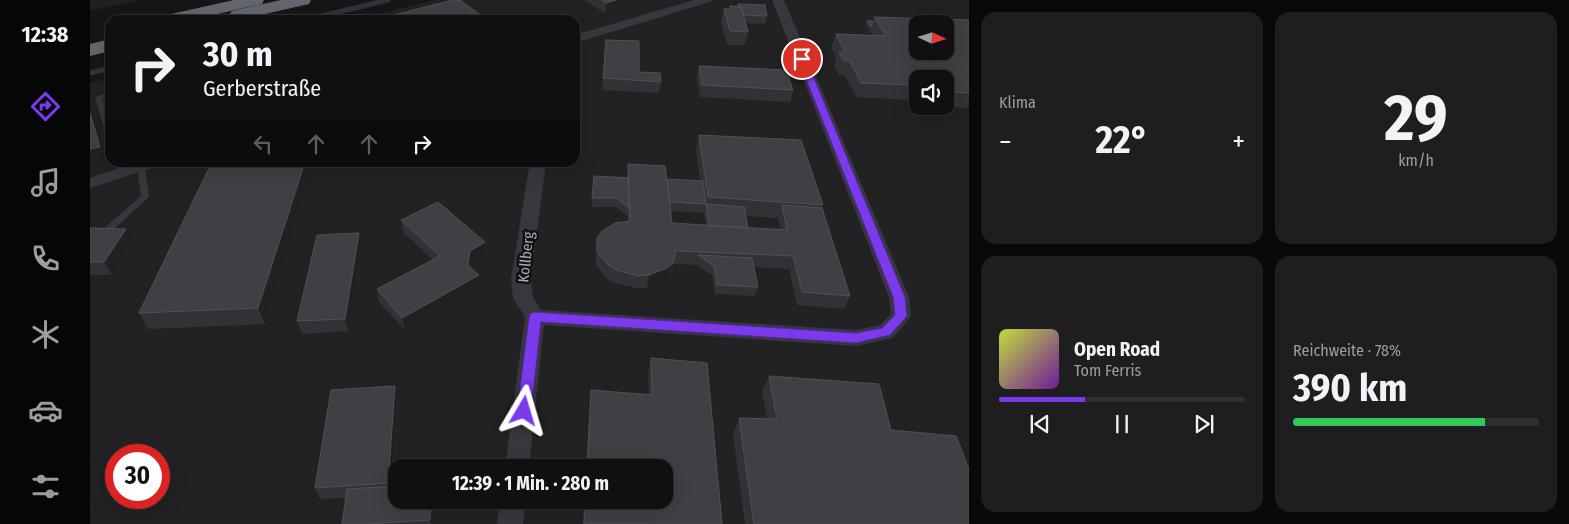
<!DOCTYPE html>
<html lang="de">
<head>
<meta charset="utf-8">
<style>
  body { margin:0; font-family:"Fira Sans Condensed",sans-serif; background:#1e1e20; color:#f1f3f6; height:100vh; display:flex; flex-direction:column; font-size:19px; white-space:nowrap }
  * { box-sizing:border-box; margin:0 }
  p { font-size:16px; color:#9c9d9f }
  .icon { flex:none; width:28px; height:28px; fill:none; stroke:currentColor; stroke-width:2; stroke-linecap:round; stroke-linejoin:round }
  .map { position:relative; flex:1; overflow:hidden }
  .drawer { display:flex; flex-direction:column; gap:12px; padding:12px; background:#09090a; width:600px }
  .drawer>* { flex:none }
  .guide { position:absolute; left:15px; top:15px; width:475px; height:152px; border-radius:15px; box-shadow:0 5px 20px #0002,0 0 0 1px #303032; background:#101012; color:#f1f3f6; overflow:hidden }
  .needle { width:32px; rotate:94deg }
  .tools { position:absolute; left:819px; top:15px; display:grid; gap:10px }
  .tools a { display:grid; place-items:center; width:45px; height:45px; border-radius:10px; background:#101012; box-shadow:0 5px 20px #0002,0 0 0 1px #303032; font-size:25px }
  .speed { position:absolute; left:15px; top:444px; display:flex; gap:10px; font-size:25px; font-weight:700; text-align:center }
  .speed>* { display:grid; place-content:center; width:65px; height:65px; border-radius:50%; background:#101012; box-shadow:0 5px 20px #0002,0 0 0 1px #303032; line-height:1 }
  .speed .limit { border:8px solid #d22; background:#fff; color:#111 }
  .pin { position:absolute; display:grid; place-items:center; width:42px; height:42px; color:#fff; margin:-21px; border:2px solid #fff; border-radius:50%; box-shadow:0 1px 5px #0007 }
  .me { position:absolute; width:55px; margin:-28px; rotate:7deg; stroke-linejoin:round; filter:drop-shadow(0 0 4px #0008) }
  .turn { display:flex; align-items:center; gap:18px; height:105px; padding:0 15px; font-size:22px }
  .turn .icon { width:65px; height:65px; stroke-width:2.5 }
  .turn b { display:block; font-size:35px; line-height:42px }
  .lanes { display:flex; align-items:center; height:48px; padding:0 15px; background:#0003; justify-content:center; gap:25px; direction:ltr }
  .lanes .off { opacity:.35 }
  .big { font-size:38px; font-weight:700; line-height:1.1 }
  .drawer .card { flex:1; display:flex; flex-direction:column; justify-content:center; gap:8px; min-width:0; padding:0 18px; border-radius:15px; background:#1e1e20 }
  .drawer .dial { align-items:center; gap:0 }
  .dial b { font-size:65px; line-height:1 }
  .song { display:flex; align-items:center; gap:15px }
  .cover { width:60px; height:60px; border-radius:8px; background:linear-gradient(135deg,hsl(70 70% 55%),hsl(280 70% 35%)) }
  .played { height:5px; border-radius:2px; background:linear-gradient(90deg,#7c3aed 35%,#303032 35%) }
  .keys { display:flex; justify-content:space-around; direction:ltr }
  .heat { display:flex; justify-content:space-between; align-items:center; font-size:28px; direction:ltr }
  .charge { height:8px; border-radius:4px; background:linear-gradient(90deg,#34c759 78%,#303032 0) }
  .drawer .tiles { flex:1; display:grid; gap:12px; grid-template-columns:repeat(2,1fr) }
  .trip { position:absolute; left:298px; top:459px; width:285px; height:50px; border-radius:15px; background:#101012; box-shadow:0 5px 20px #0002,0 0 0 1px #303032; font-weight:700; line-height:50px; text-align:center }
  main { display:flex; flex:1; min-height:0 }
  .menu { display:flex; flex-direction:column; width:90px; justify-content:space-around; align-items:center; background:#060607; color:#9c9d9f }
  .menu .icon { width:35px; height:35px }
  .menu .selected { color:#7c3aed }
  .menu b { font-size:22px; color:#f1f3f6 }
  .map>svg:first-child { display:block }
  .built { fill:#222225; fill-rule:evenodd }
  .green { fill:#1c231d }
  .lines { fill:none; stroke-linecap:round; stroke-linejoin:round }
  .stream { stroke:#2c353c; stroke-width:5 }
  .lane { fill:#37383d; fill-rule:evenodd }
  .street { fill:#37383d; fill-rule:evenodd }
  .highway { fill:#63666e; fill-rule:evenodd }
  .wall { fill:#323236; fill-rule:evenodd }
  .shaded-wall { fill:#212124 }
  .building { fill:#3f3f44; stroke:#4f5156; fill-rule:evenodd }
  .route { fill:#7c3aed; stroke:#51269a }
  .labels { text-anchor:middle; stroke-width:5; stroke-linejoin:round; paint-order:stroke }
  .street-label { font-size:15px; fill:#a8adb8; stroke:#111113 }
</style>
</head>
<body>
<main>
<nav class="menu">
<b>12:38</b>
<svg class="icon selected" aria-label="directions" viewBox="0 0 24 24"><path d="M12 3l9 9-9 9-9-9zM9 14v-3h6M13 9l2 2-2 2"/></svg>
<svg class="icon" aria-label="music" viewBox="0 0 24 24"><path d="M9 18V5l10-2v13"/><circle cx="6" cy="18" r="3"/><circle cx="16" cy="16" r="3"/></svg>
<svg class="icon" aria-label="phone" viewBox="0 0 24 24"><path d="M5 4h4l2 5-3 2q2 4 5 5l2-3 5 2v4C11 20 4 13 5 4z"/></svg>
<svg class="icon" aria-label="climate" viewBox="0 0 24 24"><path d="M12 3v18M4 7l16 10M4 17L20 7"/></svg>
<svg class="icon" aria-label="car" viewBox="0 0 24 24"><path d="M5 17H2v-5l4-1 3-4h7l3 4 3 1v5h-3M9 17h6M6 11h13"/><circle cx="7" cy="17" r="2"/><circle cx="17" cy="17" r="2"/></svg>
<svg class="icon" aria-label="filters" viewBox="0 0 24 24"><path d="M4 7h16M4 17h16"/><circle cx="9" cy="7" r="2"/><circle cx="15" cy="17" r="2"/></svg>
</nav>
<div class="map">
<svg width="879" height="524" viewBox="0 0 879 524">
  <rect width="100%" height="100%" fill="#161618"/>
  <path class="built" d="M345,0h534v524h-879v-441l20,-5v84h465v-142h-223zM828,24h27v27h-27zM828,79h27v27h-27zM26,455h43v43h-43zM306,468h268v32h-268z"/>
  <path class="green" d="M0,0h50l-50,11z"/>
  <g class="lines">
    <path class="stream" d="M215,20l83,-20
      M0,73l20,-5"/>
    <path class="lane" d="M20,92v4l-8,2 8,25v13l-4,-2 -11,-37z
      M25,162h8l3,10 -1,2h-6z
      M48,165h6l1,2 4,30 -43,39h-6l-1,-2 1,-2 41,-36 -4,-29z"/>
    <path class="street" d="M604,0h18l-2,2 -135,41v-8z
      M682,0h12l125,297 2,19 -18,22 -37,8 -312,-21 -15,143h-24l20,-151 -12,-19 -2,-19 19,-117h16l-15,117 2,18 8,13 315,20 24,-5 11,-11 -2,-17z
      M47,162h26l-2,3 -71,23v-10z
      M410,500h26l-3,24h-26z"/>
    <path class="highway" d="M144,0h30l-2,4 -71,16h-32l3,-4z
      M191,0h30l-2,4 -70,16 -7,-1 -3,-4 3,-4z
      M20,39v12l-20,5v-12z"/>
  </g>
  <path class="wall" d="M494,0h68l-47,13z
    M648,4l29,12 -2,8 -19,-1 2,9 -3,13h-18l-6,-23 3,-13h5l1,-3 7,1z
    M784,17l95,3v88l-33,-2h9v-27h-27v26h-7l-3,-5 -52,-3 -11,-21 -6,-1 -5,-9 2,-8 -5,-11 5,-13 36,1 -6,-10 1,-4h6z
    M516,40l33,32 22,10 -2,11 -57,-3z
    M609,66l94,24 -3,12 -90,-5 -3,-20z
    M609,135l124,70 -1,3 28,88 -6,13 -47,-4 -8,-36 -35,-2 4,20 -3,9 -40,-2 -3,-19 -15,-10 -23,-1 -4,11 -6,6 -17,7h-11l-21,-5 -9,-5 -10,-13 1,-27 31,-17v-5l-13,-9h-23l2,-31 33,1 1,-13 39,15 33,2 -4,-31zM581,211l33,2 2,12 -34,-2zM656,216l32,2 2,12 -32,-2z
    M223,166l-48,158 -117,5 -9,-16z
    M311,220l84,22 1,13 -15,8v4l9,21 -75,42 -26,-28 -2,-13 56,-29 -30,-28z
    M0,228l43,13 -21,34h-22z
    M269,233l3,13 -14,85 -46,3 -5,-13z
    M561,358l71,166h-139l1,-24h80v-32h-78l5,-78 58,5 -1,-22z
    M679,376l122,54 78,94h-224l-12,-90 6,-16 28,1 -5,-28z
    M305,386l3,12 -6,89 4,13h37l-1,24h-90l4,-26 -26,1 -5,-11z"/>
  <path class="shaded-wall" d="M526,0h36l-47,13 1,-10z
    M0,104l18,58 -18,5z
    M215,162h7l1,4 -48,158 -7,-16z
    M36,229l7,12 -21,34 -8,-13z
    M269,233l3,13 -14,85 -3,-12z
    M395,242l1,13 -15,8 -2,15 -1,-13 2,-14z
    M586,251l-6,24 -6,6 -17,7 2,-13z
    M389,275l1,13 -75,42 -3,-12z
    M305,386l3,12 -7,96 -3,-11z
    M341,500h2l-1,24h-1l-1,-4z"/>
  <path class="building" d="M363,0h7l27,20h-113z
    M512,0h14l-10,3z
    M648,4l27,1 2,11 -23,-1 -3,-8h-2z
    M640,6l11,1 7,25 -18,-1 -6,-22h7z
    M784,17l95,3v73l-24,-1v-13h-27v11l-3,-5 -54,-2 -11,-22h-6l-5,-9h6l-9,-18 50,2zM828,24h27v27h-27z
    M777,21h6l-2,5z
    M516,40l33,1v31l21,1 1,9 -58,-4z
    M609,66l87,4 7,20 -91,-5z
    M0,113l10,34 -10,2z
    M609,135l102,5 22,65 -115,-8z
    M122,162h93l-47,146 -119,5z
    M538,164l37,2 7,57 115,7 -5,-25 40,3 28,88 -48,-4 -9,-36 -117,-5 -3,12 -6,5 -18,7 -11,1 -22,-6 -8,-5 -11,-13v-14l4,-6 14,-9 15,-2z
    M504,176l34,2 1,30 -13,-10h-24z
    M577,179l36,2 3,23 -36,-2z
    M348,202l47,40 -15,9 -2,14 11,10 -77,43 -25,-29 63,-33 -39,-36z
    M616,204l38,3 4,21 -39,-2z
    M0,228l36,1 -22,33h-14z
    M269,233l-14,86 -48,2 20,-86z
    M608,255l54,3 6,29 -41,-2 -3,-19z
    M561,358l56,5 15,161h-138l1,-24h79v-32h-77l4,-78 61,5z
    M679,376l110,8 12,46 65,6 13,33v55h-215l-15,-106 38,1z
    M305,386l-7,97 -73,5 16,-98z
    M306,486v14h35l-1,20 -63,4h-25l5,-35z"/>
  <path class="route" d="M709,57l7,2 99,238 2,19 -17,19 -34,8 -315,-21 -10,89 -2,4 -5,2 -5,-2 -2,-4 12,-94 2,-4 4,-1 321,21 26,-5 13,-13 -2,-18 -95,-238z"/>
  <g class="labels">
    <g class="street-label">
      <text transform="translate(436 257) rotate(-84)" y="5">Kollberg</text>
    </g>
  </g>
</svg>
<div class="tools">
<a><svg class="needle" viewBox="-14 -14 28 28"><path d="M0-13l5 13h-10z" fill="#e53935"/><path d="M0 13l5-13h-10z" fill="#9c9d9f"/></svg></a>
<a><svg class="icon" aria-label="sound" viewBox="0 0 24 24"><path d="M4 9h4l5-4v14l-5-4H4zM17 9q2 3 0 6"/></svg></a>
</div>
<div class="speed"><div class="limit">30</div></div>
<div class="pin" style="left:712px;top:59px;background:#d93025"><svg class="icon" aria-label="arrive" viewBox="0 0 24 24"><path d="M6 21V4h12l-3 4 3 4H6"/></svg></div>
<svg class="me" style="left:434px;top:411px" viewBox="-20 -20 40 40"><path d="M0-17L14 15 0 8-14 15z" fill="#7c3aed" stroke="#fff" stroke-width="4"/></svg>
<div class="trip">12:39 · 1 Min. · 280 m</div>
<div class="guide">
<div class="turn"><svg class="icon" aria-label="right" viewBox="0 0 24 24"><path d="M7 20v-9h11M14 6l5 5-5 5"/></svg><div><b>30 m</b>Gerberstraße</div></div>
<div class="lanes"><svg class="icon off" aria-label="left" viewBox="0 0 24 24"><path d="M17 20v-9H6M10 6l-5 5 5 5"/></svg><svg class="icon off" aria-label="ahead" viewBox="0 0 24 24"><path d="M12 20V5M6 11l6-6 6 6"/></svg><svg class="icon off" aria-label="ahead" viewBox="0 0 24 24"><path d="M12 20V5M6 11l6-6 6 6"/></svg><svg class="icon" aria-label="right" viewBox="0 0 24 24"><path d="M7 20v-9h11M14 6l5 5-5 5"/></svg></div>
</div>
</div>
<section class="drawer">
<div class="tiles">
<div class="card"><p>Klima</p>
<div class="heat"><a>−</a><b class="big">22°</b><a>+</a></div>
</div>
<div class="card dial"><b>29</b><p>km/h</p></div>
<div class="card">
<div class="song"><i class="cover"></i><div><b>Open Road</b><p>Tom Ferris</p></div></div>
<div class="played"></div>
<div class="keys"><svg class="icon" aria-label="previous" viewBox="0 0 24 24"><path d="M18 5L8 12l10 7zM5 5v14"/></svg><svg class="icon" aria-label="pause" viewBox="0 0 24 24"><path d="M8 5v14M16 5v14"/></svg><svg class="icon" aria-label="next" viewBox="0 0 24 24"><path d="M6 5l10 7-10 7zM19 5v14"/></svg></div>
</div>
<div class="card"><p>Reichweite · 78%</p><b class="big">390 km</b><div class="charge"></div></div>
</div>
</section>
</main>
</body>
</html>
